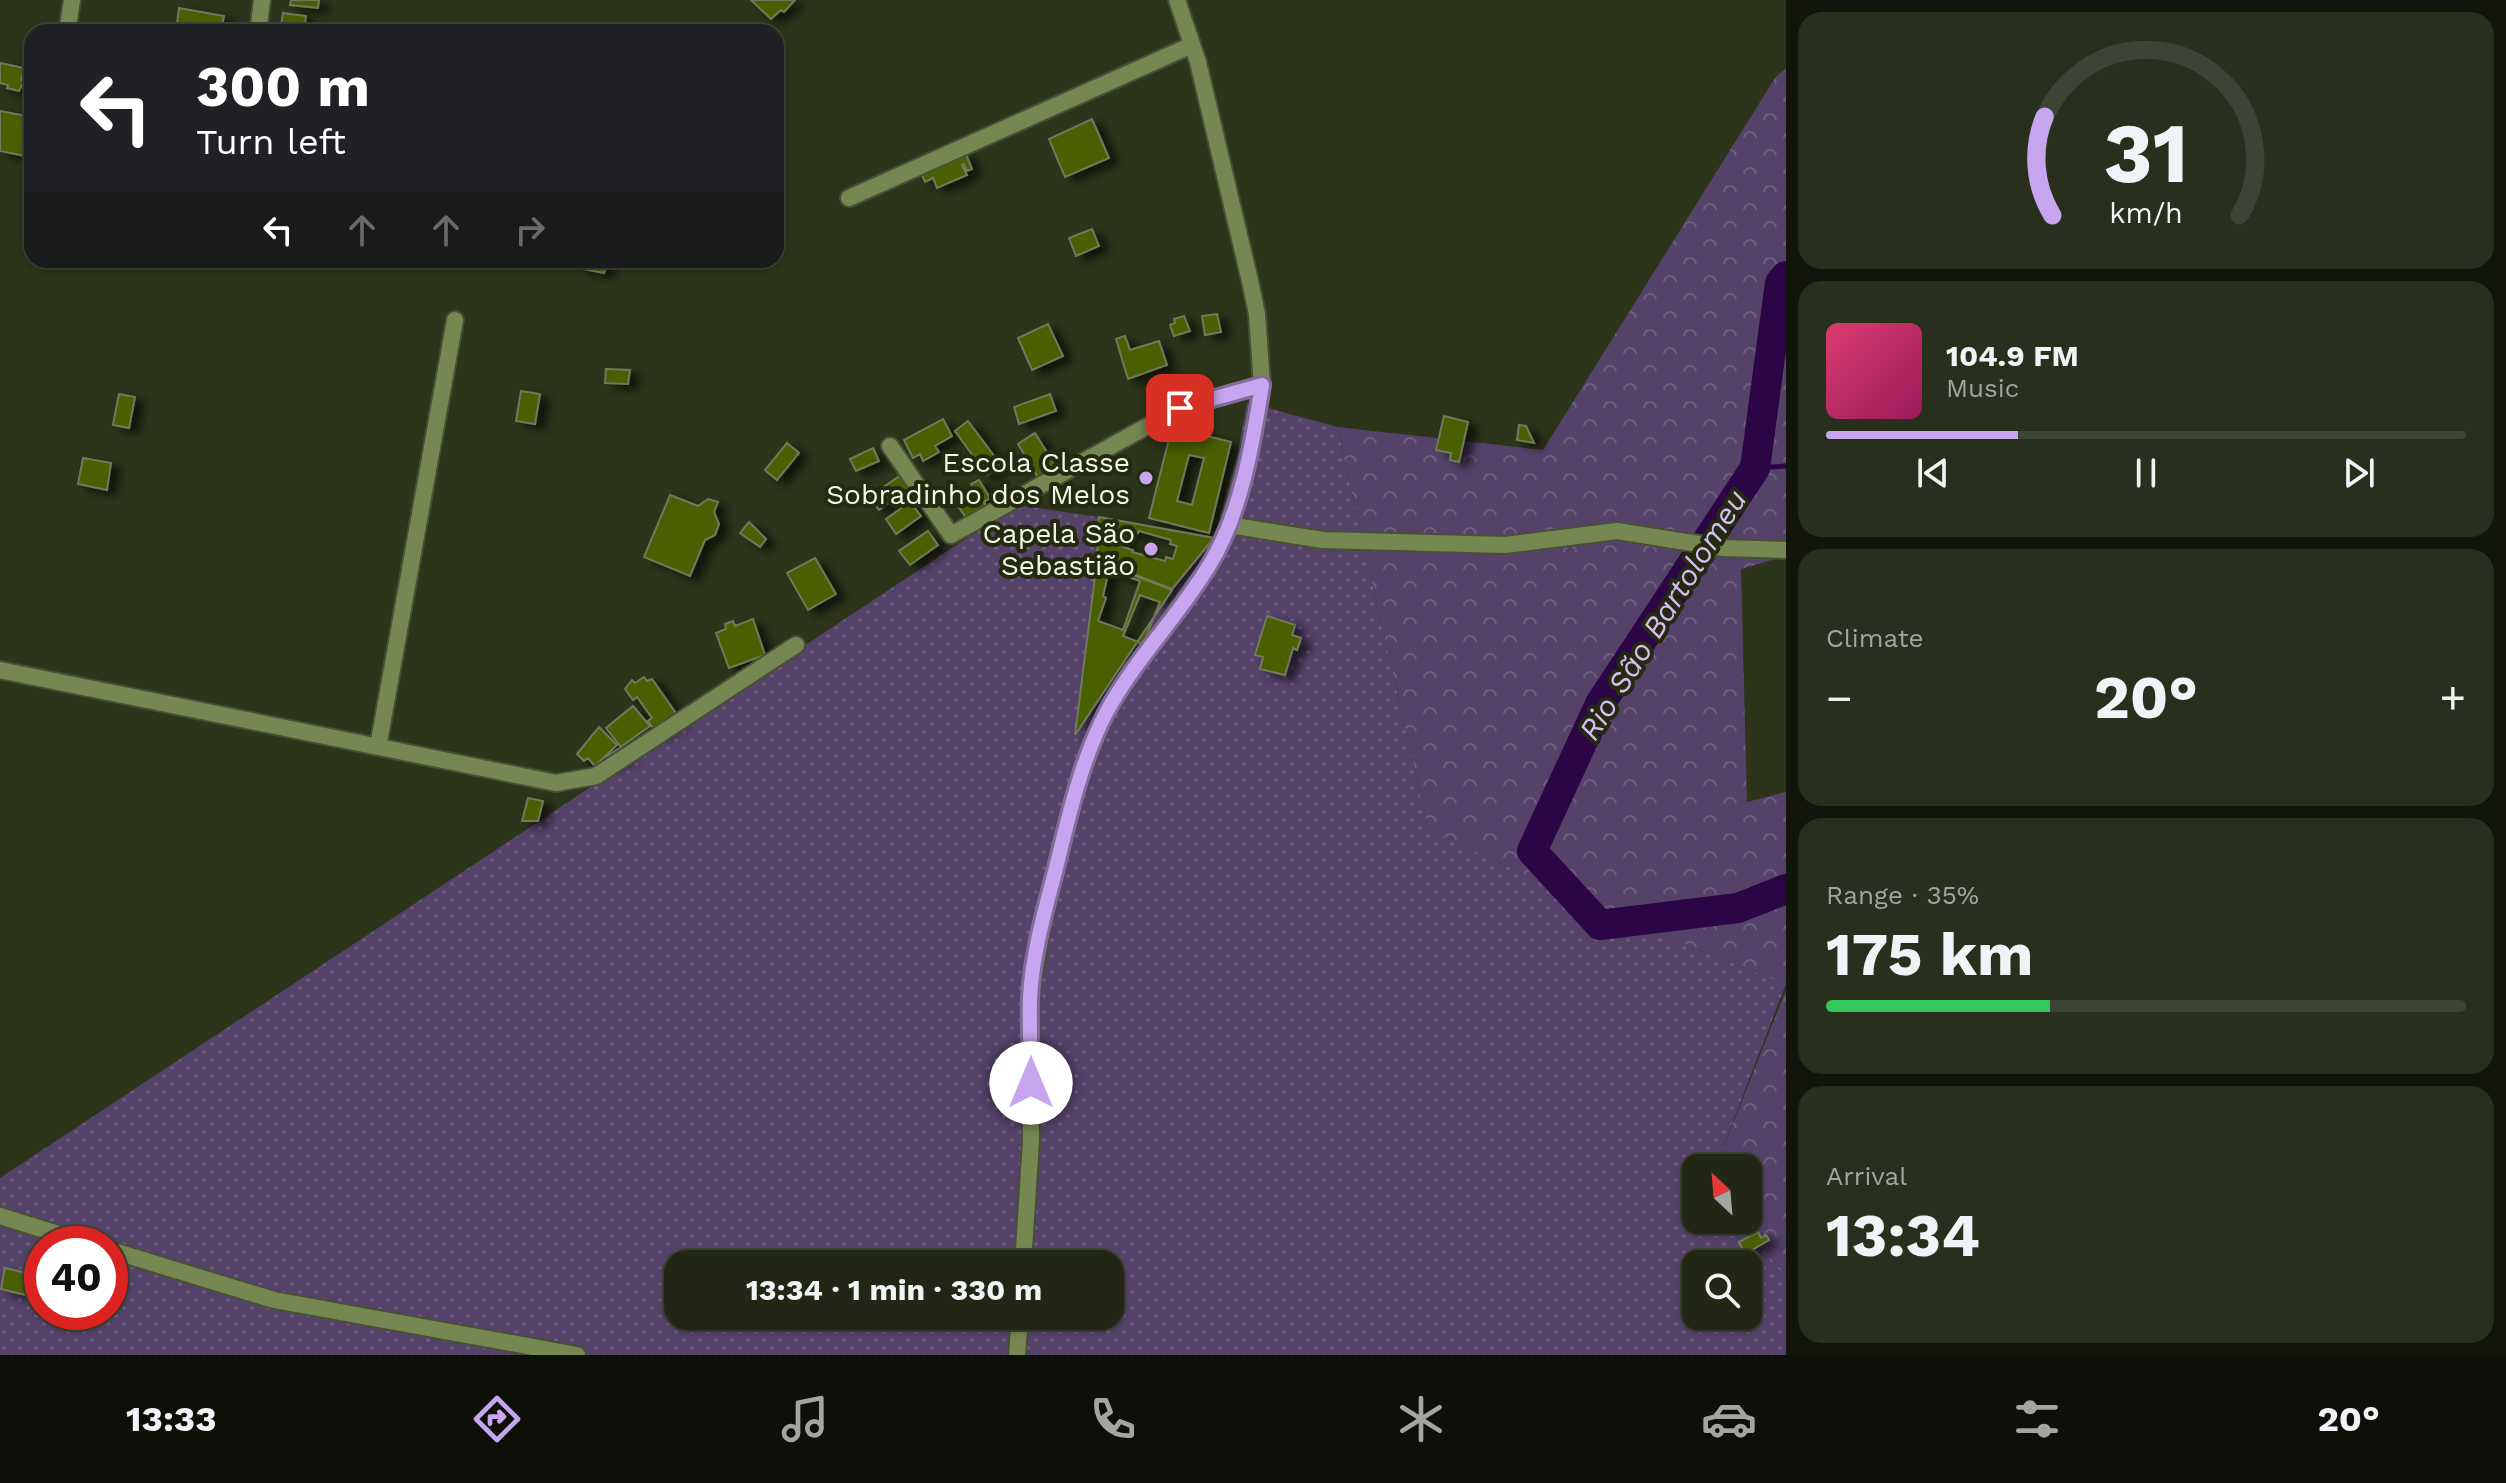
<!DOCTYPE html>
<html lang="en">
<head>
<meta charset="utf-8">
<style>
  body { margin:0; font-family:"Work Sans",sans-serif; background:#292f1d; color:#f1f3f6; height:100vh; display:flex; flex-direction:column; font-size:30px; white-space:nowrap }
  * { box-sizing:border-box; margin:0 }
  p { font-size:26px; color:#a2a5a0 }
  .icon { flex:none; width:44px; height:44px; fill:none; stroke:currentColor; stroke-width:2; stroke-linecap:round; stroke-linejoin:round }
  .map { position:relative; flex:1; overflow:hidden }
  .sheet { display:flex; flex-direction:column; gap:12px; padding:12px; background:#12150b; width:720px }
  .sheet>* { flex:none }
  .guide { position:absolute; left:24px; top:24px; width:760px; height:244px; border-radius:24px; box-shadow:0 2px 6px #0004,0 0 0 2px #3e4434; background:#202124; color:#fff; overflow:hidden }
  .needle { width:52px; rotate:334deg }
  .buttons { position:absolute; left:1682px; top:1154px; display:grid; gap:16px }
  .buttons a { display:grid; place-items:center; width:80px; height:80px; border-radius:16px; background:#212714; box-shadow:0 2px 6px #0004,0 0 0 2px #3e4434; font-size:40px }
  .speed { position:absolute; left:24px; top:1226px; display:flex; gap:16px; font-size:40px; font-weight:700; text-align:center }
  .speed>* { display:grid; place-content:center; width:104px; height:104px; border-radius:50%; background:#212714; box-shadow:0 2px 6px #0004,0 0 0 2px #3e4434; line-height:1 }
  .speed .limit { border:12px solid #d22; background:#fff; color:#111 }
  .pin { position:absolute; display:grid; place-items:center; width:68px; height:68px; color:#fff; margin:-34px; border-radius:16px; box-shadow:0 4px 12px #0006 }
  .me { position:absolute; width:88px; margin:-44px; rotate:0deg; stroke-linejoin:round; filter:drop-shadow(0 0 6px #0008) }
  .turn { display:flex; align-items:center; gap:28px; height:168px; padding:0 40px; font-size:36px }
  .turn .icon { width:104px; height:104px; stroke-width:2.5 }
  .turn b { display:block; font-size:56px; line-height:68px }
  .lanes { display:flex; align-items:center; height:76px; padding:0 40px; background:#0003; justify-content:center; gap:40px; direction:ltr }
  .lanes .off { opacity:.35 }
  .big { font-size:60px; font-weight:700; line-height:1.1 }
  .sheet .card { flex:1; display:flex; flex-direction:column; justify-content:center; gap:12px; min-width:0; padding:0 28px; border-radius:24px; background:#292f1d }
  .sheet .dial { align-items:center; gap:0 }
  .dial svg { height:208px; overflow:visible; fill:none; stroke:#3e4434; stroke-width:7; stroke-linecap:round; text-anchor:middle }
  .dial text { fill:#f1f3f6; stroke:none }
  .song { display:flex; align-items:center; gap:24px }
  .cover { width:96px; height:96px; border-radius:12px; background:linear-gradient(135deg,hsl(340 70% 55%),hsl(330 70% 35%)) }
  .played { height:8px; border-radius:4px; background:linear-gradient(90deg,#c8a6ef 30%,#3e4434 30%) }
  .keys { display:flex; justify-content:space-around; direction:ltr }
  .heat { display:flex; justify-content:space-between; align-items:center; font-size:44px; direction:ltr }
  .charge { height:12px; border-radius:6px; background:linear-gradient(90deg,#34c759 35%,#3e4434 0) }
  .trip { position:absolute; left:664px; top:1250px; width:460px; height:80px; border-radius:24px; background:#212714; box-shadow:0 2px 6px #0004,0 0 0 2px #3e4434; font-weight:700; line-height:80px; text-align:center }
  .tab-bar { display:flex; height:128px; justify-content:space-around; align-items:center; background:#0d1008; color:#a2a5a0 }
  .tab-bar .icon { width:56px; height:56px }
  .tab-bar .on { color:#c8a6ef }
  .tab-bar b { font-size:36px; color:#f1f3f6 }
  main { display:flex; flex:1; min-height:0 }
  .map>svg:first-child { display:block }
  .grass { fill:url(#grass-dots); fill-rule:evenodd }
  .forest { fill:url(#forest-crowns) }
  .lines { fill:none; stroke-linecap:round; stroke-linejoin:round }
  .stream { stroke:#2b0546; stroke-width:5 }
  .river { stroke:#2b0546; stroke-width:30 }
  .building { fill:#4a5e00; stroke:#70795c; stroke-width:2; fill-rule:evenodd; filter:url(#shadow) }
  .minor-casing { stroke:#484f37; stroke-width:20 }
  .tertiary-casing { stroke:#484f37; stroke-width:20 }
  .minor { stroke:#768752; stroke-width:16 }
  .tertiary { stroke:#768752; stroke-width:16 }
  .route-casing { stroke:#826c9b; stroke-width:20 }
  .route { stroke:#c8a6ef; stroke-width:14 }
  .poi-dot { fill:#c8a6ef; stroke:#232a10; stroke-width:3 }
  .labels { text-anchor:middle; stroke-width:8; stroke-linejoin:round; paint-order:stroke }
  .poi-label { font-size:28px; fill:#f1f7e7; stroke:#232a10; text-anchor:end }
  .water-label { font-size:30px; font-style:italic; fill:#d7bcf6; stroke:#232a10 }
</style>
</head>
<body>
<main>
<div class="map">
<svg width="1786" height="1355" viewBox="0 0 1786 1355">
  <defs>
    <pattern id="grass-dots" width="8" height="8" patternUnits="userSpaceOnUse" patternTransform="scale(2)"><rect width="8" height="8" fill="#544269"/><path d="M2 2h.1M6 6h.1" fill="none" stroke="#6d5e7e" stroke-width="1.8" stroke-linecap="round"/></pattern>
    <pattern id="forest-crowns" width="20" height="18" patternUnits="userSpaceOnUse" patternTransform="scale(2)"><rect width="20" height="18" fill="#544269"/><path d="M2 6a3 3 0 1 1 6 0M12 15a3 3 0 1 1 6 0" fill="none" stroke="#6d5e7e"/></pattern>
    <filter id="shadow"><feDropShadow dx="9" dy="5" stdDeviation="4" flood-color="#0009"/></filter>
  </defs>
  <rect width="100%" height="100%" fill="#2c341a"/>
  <path class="grass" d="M1247,402l90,25 91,402 191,90 167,65 -71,184h-19v52h36l54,53v82h-1786v-177l1017,-673 82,12 -2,43 -20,173 95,-144 42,-51 25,-91zM42,1244h68v68h-68zM678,1264h432v52h-432zM1696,1264h52v52h-52z"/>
  <path class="forest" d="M1786,68v488l-45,13 6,233 39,-10v192l-167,-65 -191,-90 -91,-402 206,23 232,-372z
    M1786,990v283l-54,-53h16v-52h-33z"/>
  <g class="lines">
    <path class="stream" d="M1755,468l31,-2"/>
    <path class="river" d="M1786,276l-6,7 -25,185 -155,236 -68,147 68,74 138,-17 48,-19"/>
  </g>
  <path class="building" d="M291,0h28l-1,8 -28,-3z
    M751,0h44l-11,12 -3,-2 -10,9z
    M179,8l45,8 -3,14 -44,-7z
    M283,13l23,3 -2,16h-24z
    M0,63l24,5 -3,12 3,1 -5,10 -12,-3 1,-3 -8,-2z
    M0,111l32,6v36l-7,-2v5l-25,-5z
    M1092,119l17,39 -44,19 -16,-38z
    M965,152l7,17 -5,2 -3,-7 -2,1 5,10 -30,13 -4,-10 -8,4 -4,-9z
    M1092,229l7,17 -23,10 -7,-18z
    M579,260h29l-4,13 -25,-5z
    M1217,314l4,18 -16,3 -3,-19z
    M1184,316l6,15 -16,5 -4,-11 5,-2 -1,-4z
    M1048,324l15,32 -31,14 -14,-32z
    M1125,336l5,14 29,-9 8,24 -39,14 -12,-40z
    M606,369l24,1 -2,14 -23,-1z
    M521,391l19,3 -5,30 -19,-3z
    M119,394l16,3 -6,31 -16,-3z
    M1050,394l6,17 -37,13 -5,-17z
    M1444,416l24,6 -9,40 -9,-2 1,-7 -15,-3z
    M943,419l9,17 -17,10 4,6 -16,9 -3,-7 -7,4 -9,-18z
    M968,421l33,44 -14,10 -32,-44z
    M1519,425l7,1 8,17 -17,-3z
    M1172,427l59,15 -22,91 -60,-15zM1189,455l15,3 -12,47 -15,-4z
    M1035,433l23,37 -18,11 -22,-37z
    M787,443l12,10 -22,27 -12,-10z
    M873,448l6,13 -23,10 -6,-12z
    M83,458l28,5 -4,27 -29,-6z
    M901,475l9,13 -31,22 -10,-13z
    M979,480l11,18 -6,4 3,5 -20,12 -14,-20 18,-12 11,15 -11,-18z
    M670,495l28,11 10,-7 10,3 -4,10 5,12 -4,11 -10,5 -15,36 -46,-19z
    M910,502l11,14 -25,18 -10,-15z
    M1099,517l115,21 -42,51 -75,-29z
    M749,522l17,17 -6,8 -20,-14z
    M928,531l10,14 -28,20 -11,-14z
    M1129,531l9,2 1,-2 32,9 -1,4 7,2 -4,13 -7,-2 -1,4 -33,-9 1,-2 -10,-3z
    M815,558l21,36 -28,16 -21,-37z
    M1097,561l75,29 -97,145z
    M1109,570l31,11 -17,49 -25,-9 8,-23 -3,-2z
    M1140,595l20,7 -17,42 -20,-8z
    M1267,616l28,9 -3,10 9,3 -4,12 -4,-2 -8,27 -25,-6 3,-12 -8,-2z
    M753,619l12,36 -36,13 -13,-35 10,-4 -1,-5 8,-3 2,5z
    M644,677l3,4 5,-2 28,40 -23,15 -9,-13 4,-3 -15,-21 -4,3 -8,-11 7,-9 3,3z
    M633,706l17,20 -28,20 5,8 -16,10 -5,-7 15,-10 -15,-19z
    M599,727l18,18 -22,21 -7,-8 -4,3 -7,-7z
    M528,798l15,3 -5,20h-16z
    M1758,1232l3,6 5,-3 3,5 -24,14 -6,-12z
    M5,1268l34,8 -5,21 -33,-8z"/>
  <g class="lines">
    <g class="minor-casing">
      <path id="minor" d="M67,32l5,-32
        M258,32l4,-32
        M849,198l343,-153
        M890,446l61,89 229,-127 82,-23
        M1229,525l94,15 182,5 112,-14 107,17 62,2
        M0,670l556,113 40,-7 200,-131
        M378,747l77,-427"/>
    </g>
    <g class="tertiary-casing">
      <path id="tertiary" d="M0,1216l90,28
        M110,1250l164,50 303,55
        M1023,1264l8,-123 -1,-146 14,-79 29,-117 20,-58 15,-31 24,-39 79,-107 18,-39 25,-90 8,-50 -5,-71 -7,-33 -52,-219 -21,-62
        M1017,1355l3,-39"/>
    </g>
    <use href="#minor" class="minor"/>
    <use href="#tertiary" class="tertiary"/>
  </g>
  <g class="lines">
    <g class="route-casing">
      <path id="route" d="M1031,1083c0,-28 -2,-57 -1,-85 2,-43 15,-88 26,-130 13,-53 25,-107 50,-155 29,-54 73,-97 104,-149 31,-50 43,-122 52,-179l-82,23"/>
    </g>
    <use href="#route" class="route"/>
  </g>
  <g class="poi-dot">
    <circle cx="1146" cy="478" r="8"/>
    <circle cx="1151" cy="549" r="8"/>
  </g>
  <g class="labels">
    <g class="poi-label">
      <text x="1130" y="472">Escola Classe<tspan x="1130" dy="32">Sobradinho dos Melos</tspan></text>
      <text x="1135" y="543">Capela São<tspan x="1135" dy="32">Sebastião</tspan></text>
    </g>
    <g class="water-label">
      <text transform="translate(1663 615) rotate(-58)" y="10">Rio São Bartolomeu</text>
    </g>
  </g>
</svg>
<div class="buttons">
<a><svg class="needle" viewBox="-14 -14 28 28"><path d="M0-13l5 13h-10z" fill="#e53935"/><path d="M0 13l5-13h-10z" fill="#a2a5a0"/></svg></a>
<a><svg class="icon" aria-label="search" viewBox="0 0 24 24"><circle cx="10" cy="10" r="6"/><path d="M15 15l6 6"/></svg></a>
</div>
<div class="speed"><div class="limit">40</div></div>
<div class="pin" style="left:1180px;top:408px;background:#d93025"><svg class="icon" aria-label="arrive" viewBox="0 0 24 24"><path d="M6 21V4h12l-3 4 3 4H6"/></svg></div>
<svg class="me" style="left:1031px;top:1083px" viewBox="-20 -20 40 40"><circle r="19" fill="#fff"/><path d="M0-13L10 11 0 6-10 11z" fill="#c8a6ef"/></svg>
<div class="trip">13:34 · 1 min · 330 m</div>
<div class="guide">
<div class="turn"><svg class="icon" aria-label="left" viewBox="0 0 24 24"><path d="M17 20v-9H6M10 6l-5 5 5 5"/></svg><div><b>300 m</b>Turn left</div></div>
<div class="lanes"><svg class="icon" aria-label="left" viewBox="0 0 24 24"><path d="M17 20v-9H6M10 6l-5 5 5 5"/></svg><svg class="icon off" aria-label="ahead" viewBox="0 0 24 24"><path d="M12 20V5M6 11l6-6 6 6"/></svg><svg class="icon off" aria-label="ahead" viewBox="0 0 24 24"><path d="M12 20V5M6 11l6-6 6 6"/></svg><svg class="icon off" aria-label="right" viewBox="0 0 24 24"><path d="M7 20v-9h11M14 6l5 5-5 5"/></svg></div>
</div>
</div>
<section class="sheet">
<div class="card dial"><svg viewBox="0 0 100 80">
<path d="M14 69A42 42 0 1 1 86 69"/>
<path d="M14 69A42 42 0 0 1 11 31" stroke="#c8a6ef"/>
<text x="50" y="56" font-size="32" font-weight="700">31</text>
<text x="50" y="72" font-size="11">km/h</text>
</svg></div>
<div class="card">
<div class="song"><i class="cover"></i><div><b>104.9 FM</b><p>Music</p></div></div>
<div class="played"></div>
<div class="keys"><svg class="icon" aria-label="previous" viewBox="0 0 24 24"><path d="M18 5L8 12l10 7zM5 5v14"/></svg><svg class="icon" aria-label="pause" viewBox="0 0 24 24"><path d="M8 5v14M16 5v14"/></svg><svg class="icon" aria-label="next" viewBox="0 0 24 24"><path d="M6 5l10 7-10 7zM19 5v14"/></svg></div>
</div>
<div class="card"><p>Climate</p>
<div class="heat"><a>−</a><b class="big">20°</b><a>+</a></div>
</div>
<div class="card"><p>Range · 35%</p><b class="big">175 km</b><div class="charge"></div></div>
<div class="card"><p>Arrival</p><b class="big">13:34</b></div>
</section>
</main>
<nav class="tab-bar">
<b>13:33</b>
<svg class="icon on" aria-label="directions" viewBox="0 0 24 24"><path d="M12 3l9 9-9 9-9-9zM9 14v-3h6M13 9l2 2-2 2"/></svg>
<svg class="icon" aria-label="music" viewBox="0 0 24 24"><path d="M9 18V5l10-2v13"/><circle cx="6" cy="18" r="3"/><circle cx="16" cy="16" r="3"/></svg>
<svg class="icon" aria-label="phone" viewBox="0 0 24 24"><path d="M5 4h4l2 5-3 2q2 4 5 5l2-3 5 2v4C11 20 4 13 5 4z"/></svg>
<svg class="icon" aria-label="climate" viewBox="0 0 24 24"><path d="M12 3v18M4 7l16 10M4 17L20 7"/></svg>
<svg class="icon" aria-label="car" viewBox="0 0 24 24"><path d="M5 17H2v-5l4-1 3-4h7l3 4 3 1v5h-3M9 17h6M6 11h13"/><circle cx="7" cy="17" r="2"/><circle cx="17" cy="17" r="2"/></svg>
<svg class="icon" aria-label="filters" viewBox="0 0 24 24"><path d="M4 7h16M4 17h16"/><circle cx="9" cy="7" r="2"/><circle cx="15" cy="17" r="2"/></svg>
<b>20°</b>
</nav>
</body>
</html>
